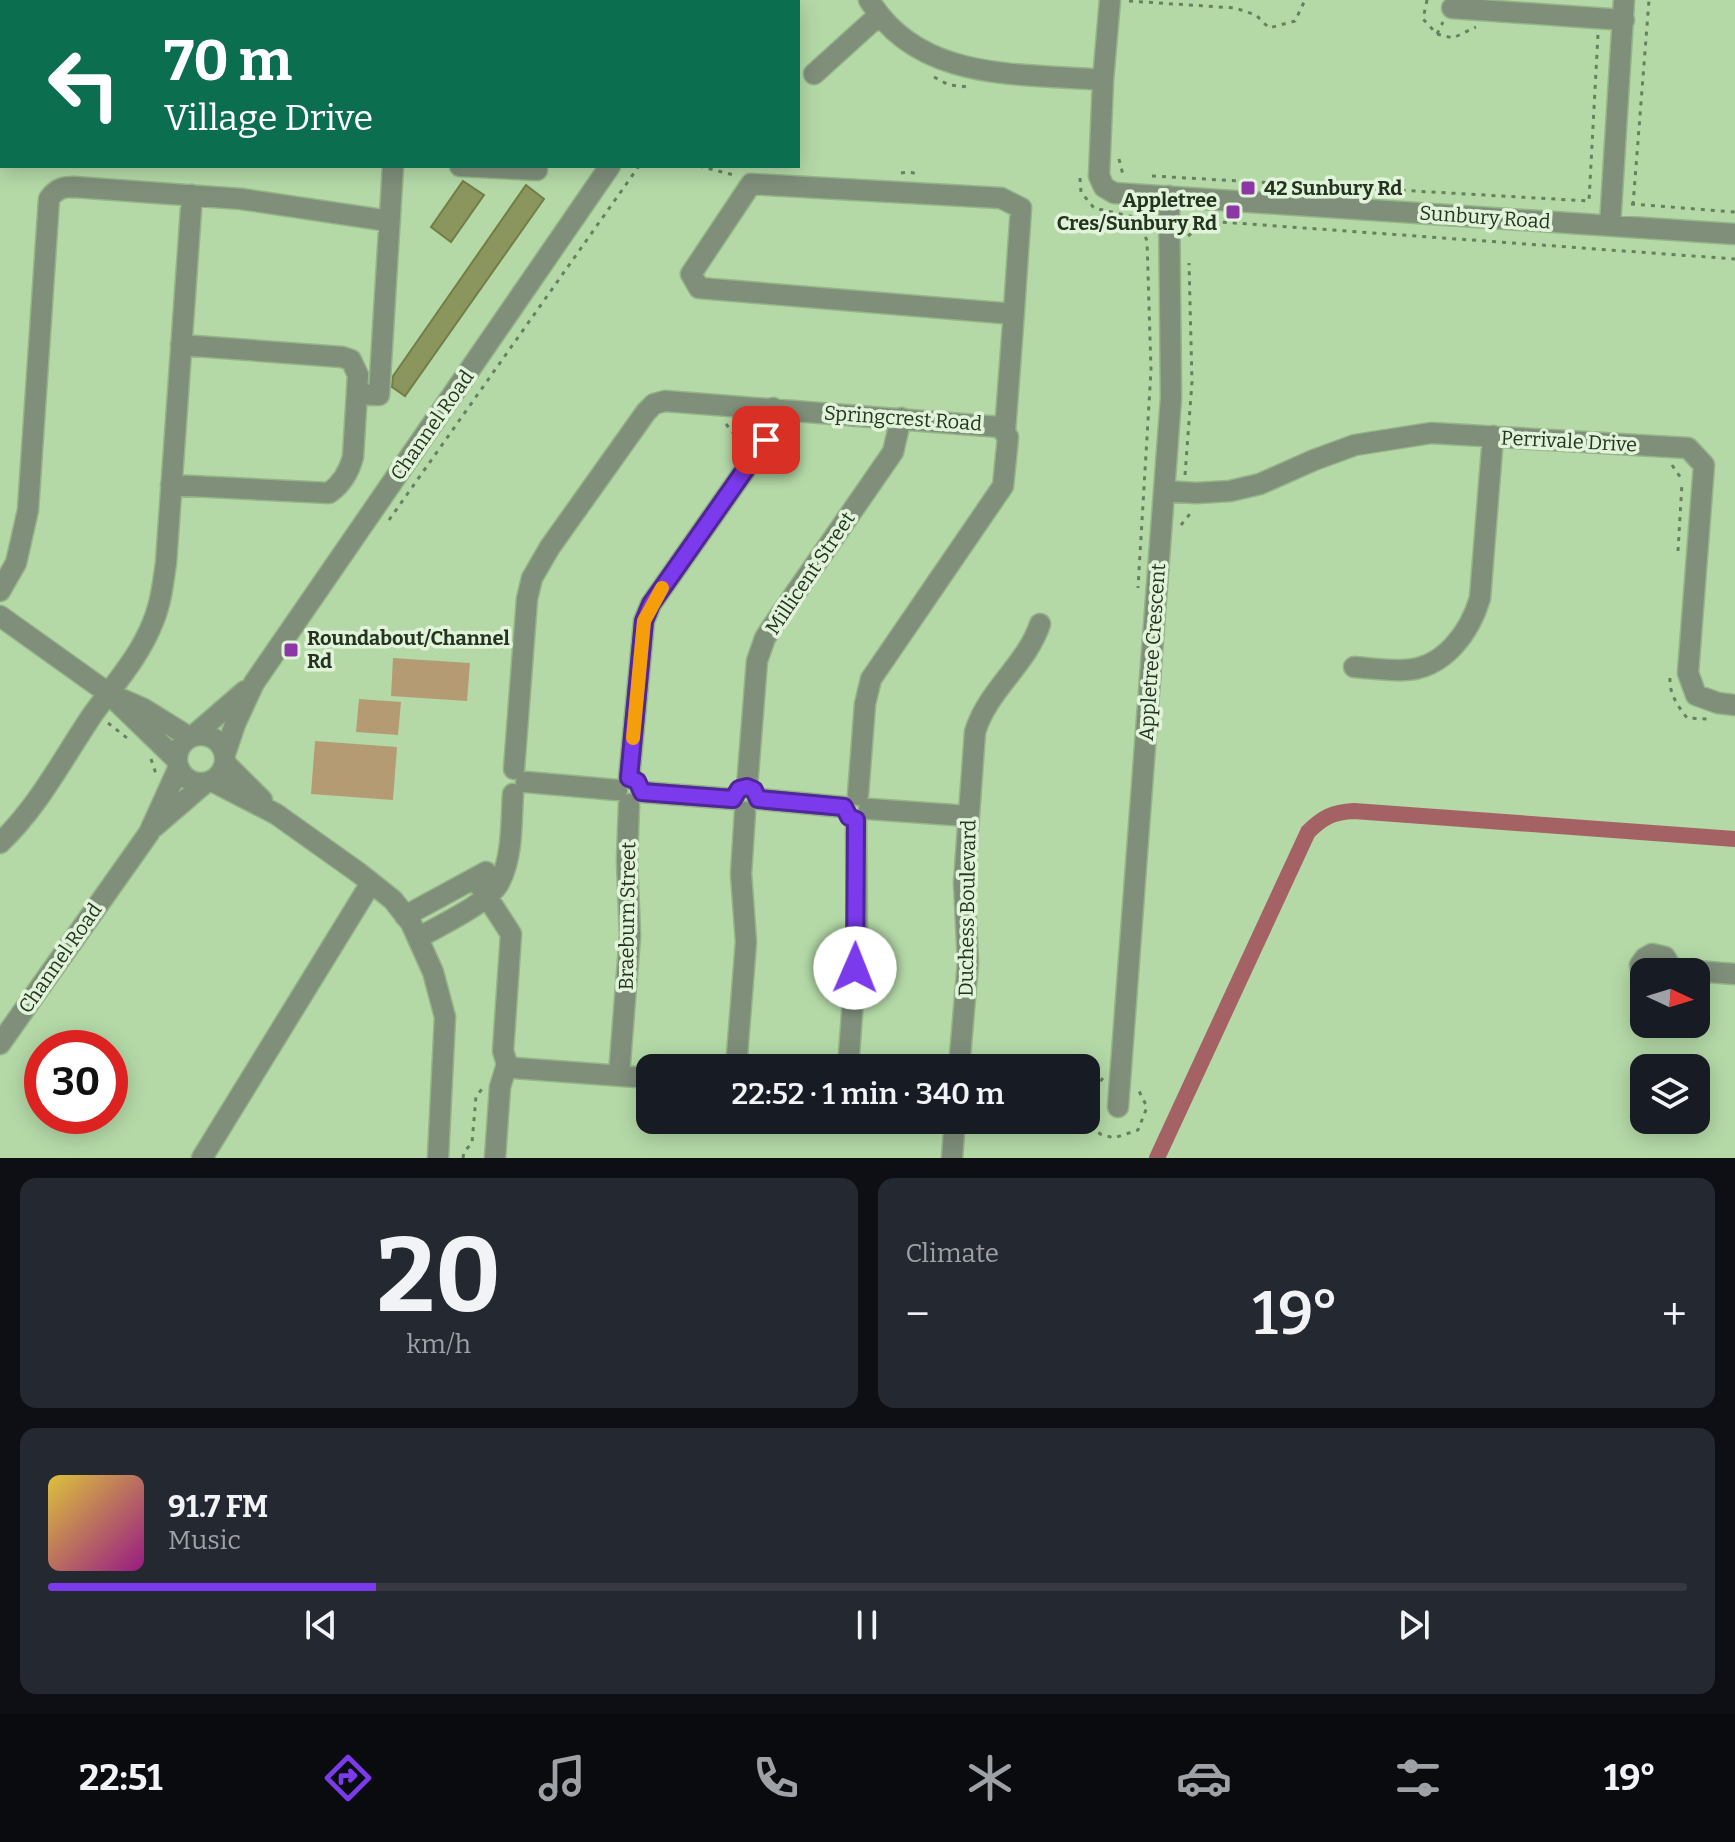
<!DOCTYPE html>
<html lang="en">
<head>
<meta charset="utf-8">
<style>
  body { margin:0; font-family:Bitter,serif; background:#242831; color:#f1f3f6; height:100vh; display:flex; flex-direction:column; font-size:30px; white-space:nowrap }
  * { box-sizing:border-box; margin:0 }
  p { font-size:26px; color:#9ea1a6 }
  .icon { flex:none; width:44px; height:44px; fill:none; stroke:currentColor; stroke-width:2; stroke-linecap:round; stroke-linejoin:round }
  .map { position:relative; height:1158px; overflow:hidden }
  .side { display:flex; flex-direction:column; gap:20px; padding:20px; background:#0d0f14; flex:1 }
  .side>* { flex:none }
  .hud { position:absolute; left:0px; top:0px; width:800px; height:168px; box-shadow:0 4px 20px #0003; background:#0b6e4f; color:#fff; overflow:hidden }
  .needle { width:52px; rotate:94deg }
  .buttons { position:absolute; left:1630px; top:958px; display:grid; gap:16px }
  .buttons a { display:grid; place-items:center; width:80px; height:80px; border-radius:16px; background:#171b24; box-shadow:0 4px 20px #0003; font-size:40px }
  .speed { position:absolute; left:24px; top:1030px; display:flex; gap:16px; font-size:40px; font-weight:700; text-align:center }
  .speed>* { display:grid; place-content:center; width:104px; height:104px; border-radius:50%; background:#171b24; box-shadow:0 4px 20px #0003; line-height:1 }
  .speed .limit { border:12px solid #d22; background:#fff; color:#111 }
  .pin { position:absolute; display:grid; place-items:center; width:68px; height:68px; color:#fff; margin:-34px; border-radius:16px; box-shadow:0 4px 12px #0006 }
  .me { position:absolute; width:88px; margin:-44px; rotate:1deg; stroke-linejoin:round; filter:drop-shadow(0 0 6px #0008) }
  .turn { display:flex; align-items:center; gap:28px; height:168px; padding:0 32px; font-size:36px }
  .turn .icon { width:104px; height:104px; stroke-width:2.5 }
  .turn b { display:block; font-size:56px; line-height:68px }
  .big { font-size:60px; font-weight:600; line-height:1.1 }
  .side .tile { flex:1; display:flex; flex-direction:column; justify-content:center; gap:12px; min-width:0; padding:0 28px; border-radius:16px; background:#242831 }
  .side .dial { align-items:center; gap:0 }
  .dial b { font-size:104px; line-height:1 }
  .song { display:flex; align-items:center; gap:24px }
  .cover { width:96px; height:96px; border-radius:12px; background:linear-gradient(135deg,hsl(50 70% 55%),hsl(310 70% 35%)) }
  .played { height:8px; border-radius:4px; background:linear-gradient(90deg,#7c3aed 20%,#363941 20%) }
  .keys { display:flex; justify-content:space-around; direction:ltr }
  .heat { display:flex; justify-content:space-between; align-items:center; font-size:44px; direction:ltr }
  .side .tiles { flex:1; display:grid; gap:20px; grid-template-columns:1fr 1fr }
  .tile:last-child { grid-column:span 2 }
  .trip { position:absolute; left:636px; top:1054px; width:464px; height:80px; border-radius:16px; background:#171b24; box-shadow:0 4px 20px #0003; font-weight:600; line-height:80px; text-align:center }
  .menu { display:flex; height:128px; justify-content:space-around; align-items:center; background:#090b0e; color:#9ea1a6 }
  .menu .icon { width:56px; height:56px }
  .menu .current { color:#7c3aed }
  .menu b { font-size:36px; color:#f1f3f6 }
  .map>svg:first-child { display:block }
  .green { fill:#b59b74 }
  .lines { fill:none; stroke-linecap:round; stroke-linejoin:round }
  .canal { stroke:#a56264; stroke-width:16 }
  .building { fill:#8b965e; stroke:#737e46; stroke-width:2 }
  .minor-casing { stroke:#95b589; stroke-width:23 }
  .path { stroke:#67815f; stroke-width:3; stroke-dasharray:4 6; stroke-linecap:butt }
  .minor { stroke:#7f8f7a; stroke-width:20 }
  .route-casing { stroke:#51269a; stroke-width:20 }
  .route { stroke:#7c3aed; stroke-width:14 }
  .slow { stroke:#f59e0b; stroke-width:14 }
  .poi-dot { fill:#8b37a5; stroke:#e1f4da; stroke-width:3 }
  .labels { text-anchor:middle; stroke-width:7; stroke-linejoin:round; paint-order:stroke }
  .poi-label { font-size:20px; font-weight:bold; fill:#253420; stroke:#e1f4da; text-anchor:start }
  .street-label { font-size:20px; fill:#253420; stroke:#e1f4da }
</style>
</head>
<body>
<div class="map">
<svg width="1735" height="1158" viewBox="0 0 1735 1158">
  <rect width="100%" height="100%" fill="#b4d9a7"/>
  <path class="green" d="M393,658l77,5 -3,38 -76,-5z
    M359,699l42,3 -3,33 -42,-3z
    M315,741l82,6 -4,53 -82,-6z"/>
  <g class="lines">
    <path class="canal" d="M1157,1158l151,-326c15,-15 25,-20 46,-21l381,28"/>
  </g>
  <path class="building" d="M463,181l21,14 -33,47 -20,-15z
    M526,185l18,14 -139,197 -13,-9 1,-11z"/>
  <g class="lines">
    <g class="minor-casing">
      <path id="minor" d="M84,0l30,2
        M869,0c50,82 149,73 234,80
        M1110,0l-7,80 -4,96 5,11 10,6 621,41
        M526,2l1,-2
        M661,2v-2
        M1452,8l172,12
        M814,74l64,-58
        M460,166l77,4
        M1610,225l14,-225
        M357,394l22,1 14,-229
        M1005,431c6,-74 11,-149 16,-223l-20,-10 -250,-14 -60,90 8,14 315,26
        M171,485l158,8c13,-9 20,-21 24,-36l5,-82 -7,-15 -9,-3 -161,-12
        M1164,491l32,2 34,-2 30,-7 54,-24 41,-15 76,-12 257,15 16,17 -16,208 8,22 22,8 17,2
        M0,591l16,-28 12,-53 21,-311c7,-10 13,-12 25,-12l167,12 148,22
        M0,616l108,77 68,66
        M1354,667c16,1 33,4 50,3 40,-1 66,-38 76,-72l13,-162
        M119,698l25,11 45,28
        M177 759a24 24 0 1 1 48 0a24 24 0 1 1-48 0Z
        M193,736l52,-45
        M225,754l10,-30 19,-41 356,-517
        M225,763l37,37
        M514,769l13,-170 5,-21 18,-31 96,-135 8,-8 11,-3 335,26 8,10 -5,49 -132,193 -6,25 -7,91
        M629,778l15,-157 7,-17 115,-164 5,-10 2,-22
        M212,781l64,33 83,59 34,27 18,23 22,49 12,45 -7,141
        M526,782l91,8
        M747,787l10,-126 8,-23 7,-11 121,-175 8,-34
        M642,792l91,7
        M758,799l86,8
        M869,809l99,7
        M154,827l51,-44
        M0,843c39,-37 63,-85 93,-129 21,-29 47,-58 60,-92 8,-19 10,-39 13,-59l26,-368
        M475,878l36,56 -8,117 4,13 7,4 136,10
        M405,916l81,-44
        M418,938c22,-13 72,-35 82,-57 13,-26 11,-59 13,-87
        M1670,969l65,5
        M1644,979l-4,-14 5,-7 7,-4 13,3 4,7v8
        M0,1044l149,-211 29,-64
        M736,1068l10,-126 -5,-68 4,-62
        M848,1068l9,-122 -1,-126
        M959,1068l9,-106 -4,-79 11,-151c12,-41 52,-68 65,-108
        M619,1075l11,-139 -3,-75 2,-57
        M1118,1107l53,-709 -2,-202
        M202,1158l169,-275
        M495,1158l5,-71 7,-23
        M952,1158l3,-38"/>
    </g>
    <path class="path" d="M241,0l1,2
      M459,0l12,2
      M547,0v2
      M1427,0l-4,19 14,15 6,-12
      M1129,1l106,7 21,7 13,13 26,-7 10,-21
      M409,2l1,-2
      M505,2l1,-2
      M720,2v-2
      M0,12h2
      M1437,34l16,4 23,-11
      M934,77l15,8 19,2
      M1119,159l4,16
      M699,166l35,9
      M901,173l9,-1 10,3
      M1152,176l437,25 9,-167
      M1080,178l1,14 13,16 44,10 9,23 4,129 -13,218
      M1631,204l104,8
      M1633,205l16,-205
      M1188,236l19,-15 528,38
      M726,424l15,19
      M1672,465l11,16
      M1185,475l7,-93 -3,-119
      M389,520l250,-354
      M1181,525l12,-15
      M1678,551l4,-68
      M1670,678c-1,16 8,28 17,40l20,1
      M108,723l19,15
      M151,759l5,15
      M1103,1078c-17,20 -18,35 -3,56l14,4 24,-8 9,-23 -9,-18
      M463,1158l1,-6 8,-9 4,-47 7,-8"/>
    <use href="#minor" class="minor"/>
  </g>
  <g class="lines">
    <g class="route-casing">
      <path id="route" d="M766,440l-115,164 -7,17 -15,157 8,3 5,11 91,7 6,-10 8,-2 7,3 4,9 86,8 5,10 7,3 -1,148"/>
    </g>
    <use href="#route" class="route"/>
    <path class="slow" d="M633,738l11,-117 18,-33"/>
  </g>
  <g class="poi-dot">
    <rect x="1240" y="180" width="16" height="16" rx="4"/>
    <rect x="1225" y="204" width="16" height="16" rx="4"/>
    <rect x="283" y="642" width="16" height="16" rx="4"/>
  </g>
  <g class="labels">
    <g class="poi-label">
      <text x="1264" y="195">42 Sunbury Rd</text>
      <text x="1217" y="207" text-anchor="end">Appletree<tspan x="1217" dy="23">Cres/Sunbury Rd</tspan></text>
      <text x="307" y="645">Roundabout/Channel<tspan x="307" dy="23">Rd</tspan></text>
    </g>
    <g class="street-label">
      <text transform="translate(1485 217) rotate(4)" y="7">Sunbury Road</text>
      <text transform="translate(903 418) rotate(4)" y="7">Springcrest Road</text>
      <text transform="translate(432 425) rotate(-55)" y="7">Channel Road</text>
      <text transform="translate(1569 441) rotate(3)" y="7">Perrivale Drive</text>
      <text transform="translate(810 573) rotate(-56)" y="7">Millicent Street</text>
      <text transform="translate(1152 652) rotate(-86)" y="7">Appletree Crescent</text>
      <text transform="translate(967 908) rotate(-89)" y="7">Duchess Boulevard</text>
      <text transform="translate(627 916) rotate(-89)" y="7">Braeburn Street</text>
      <text transform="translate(60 958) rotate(-55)" y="7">Channel Road</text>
    </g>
  </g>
</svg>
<div class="buttons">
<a><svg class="needle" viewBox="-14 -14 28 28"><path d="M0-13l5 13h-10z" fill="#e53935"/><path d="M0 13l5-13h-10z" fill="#9ea1a6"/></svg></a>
<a><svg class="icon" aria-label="layers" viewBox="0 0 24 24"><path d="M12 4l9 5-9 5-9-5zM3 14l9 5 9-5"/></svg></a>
</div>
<div class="speed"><div class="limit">30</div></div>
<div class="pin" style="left:766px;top:440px;background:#d93025"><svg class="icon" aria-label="arrive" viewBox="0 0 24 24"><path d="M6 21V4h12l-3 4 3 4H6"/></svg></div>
<svg class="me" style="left:855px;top:968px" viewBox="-20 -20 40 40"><circle r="19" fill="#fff"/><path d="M0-13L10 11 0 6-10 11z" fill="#7c3aed"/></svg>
<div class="trip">22:52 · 1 min · 340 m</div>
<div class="hud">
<div class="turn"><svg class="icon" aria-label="left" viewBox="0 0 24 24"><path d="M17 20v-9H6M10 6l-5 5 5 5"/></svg><div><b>70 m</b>Village Drive</div></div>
</div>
</div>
<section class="side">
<div class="tiles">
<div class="tile dial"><b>20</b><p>km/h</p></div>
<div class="tile"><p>Climate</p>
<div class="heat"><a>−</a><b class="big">19°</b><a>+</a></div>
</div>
<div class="tile">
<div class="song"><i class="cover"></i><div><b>91.7 FM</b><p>Music</p></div></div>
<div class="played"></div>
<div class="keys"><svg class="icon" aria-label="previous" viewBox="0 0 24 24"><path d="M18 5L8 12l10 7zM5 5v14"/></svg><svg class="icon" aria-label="pause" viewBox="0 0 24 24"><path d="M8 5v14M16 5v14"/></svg><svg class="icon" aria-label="next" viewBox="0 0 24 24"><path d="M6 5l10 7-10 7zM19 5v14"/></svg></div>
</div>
</div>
</section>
<nav class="menu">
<b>22:51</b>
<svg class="icon current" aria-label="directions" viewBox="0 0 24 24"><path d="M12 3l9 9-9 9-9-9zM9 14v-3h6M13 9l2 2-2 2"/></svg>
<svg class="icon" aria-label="music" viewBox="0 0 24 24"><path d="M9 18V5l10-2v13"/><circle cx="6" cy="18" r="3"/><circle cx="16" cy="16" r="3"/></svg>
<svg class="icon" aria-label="phone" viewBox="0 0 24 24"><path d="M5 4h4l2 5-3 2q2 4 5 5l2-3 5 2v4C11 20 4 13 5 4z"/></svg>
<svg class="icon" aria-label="climate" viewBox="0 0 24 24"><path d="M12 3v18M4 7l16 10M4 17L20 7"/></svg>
<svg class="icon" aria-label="car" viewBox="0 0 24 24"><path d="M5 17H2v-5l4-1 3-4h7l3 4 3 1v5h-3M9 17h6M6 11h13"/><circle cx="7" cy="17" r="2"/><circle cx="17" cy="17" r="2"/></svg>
<svg class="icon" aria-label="filters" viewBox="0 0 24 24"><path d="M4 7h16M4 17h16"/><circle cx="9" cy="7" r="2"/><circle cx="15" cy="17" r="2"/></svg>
<b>19°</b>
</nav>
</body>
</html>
